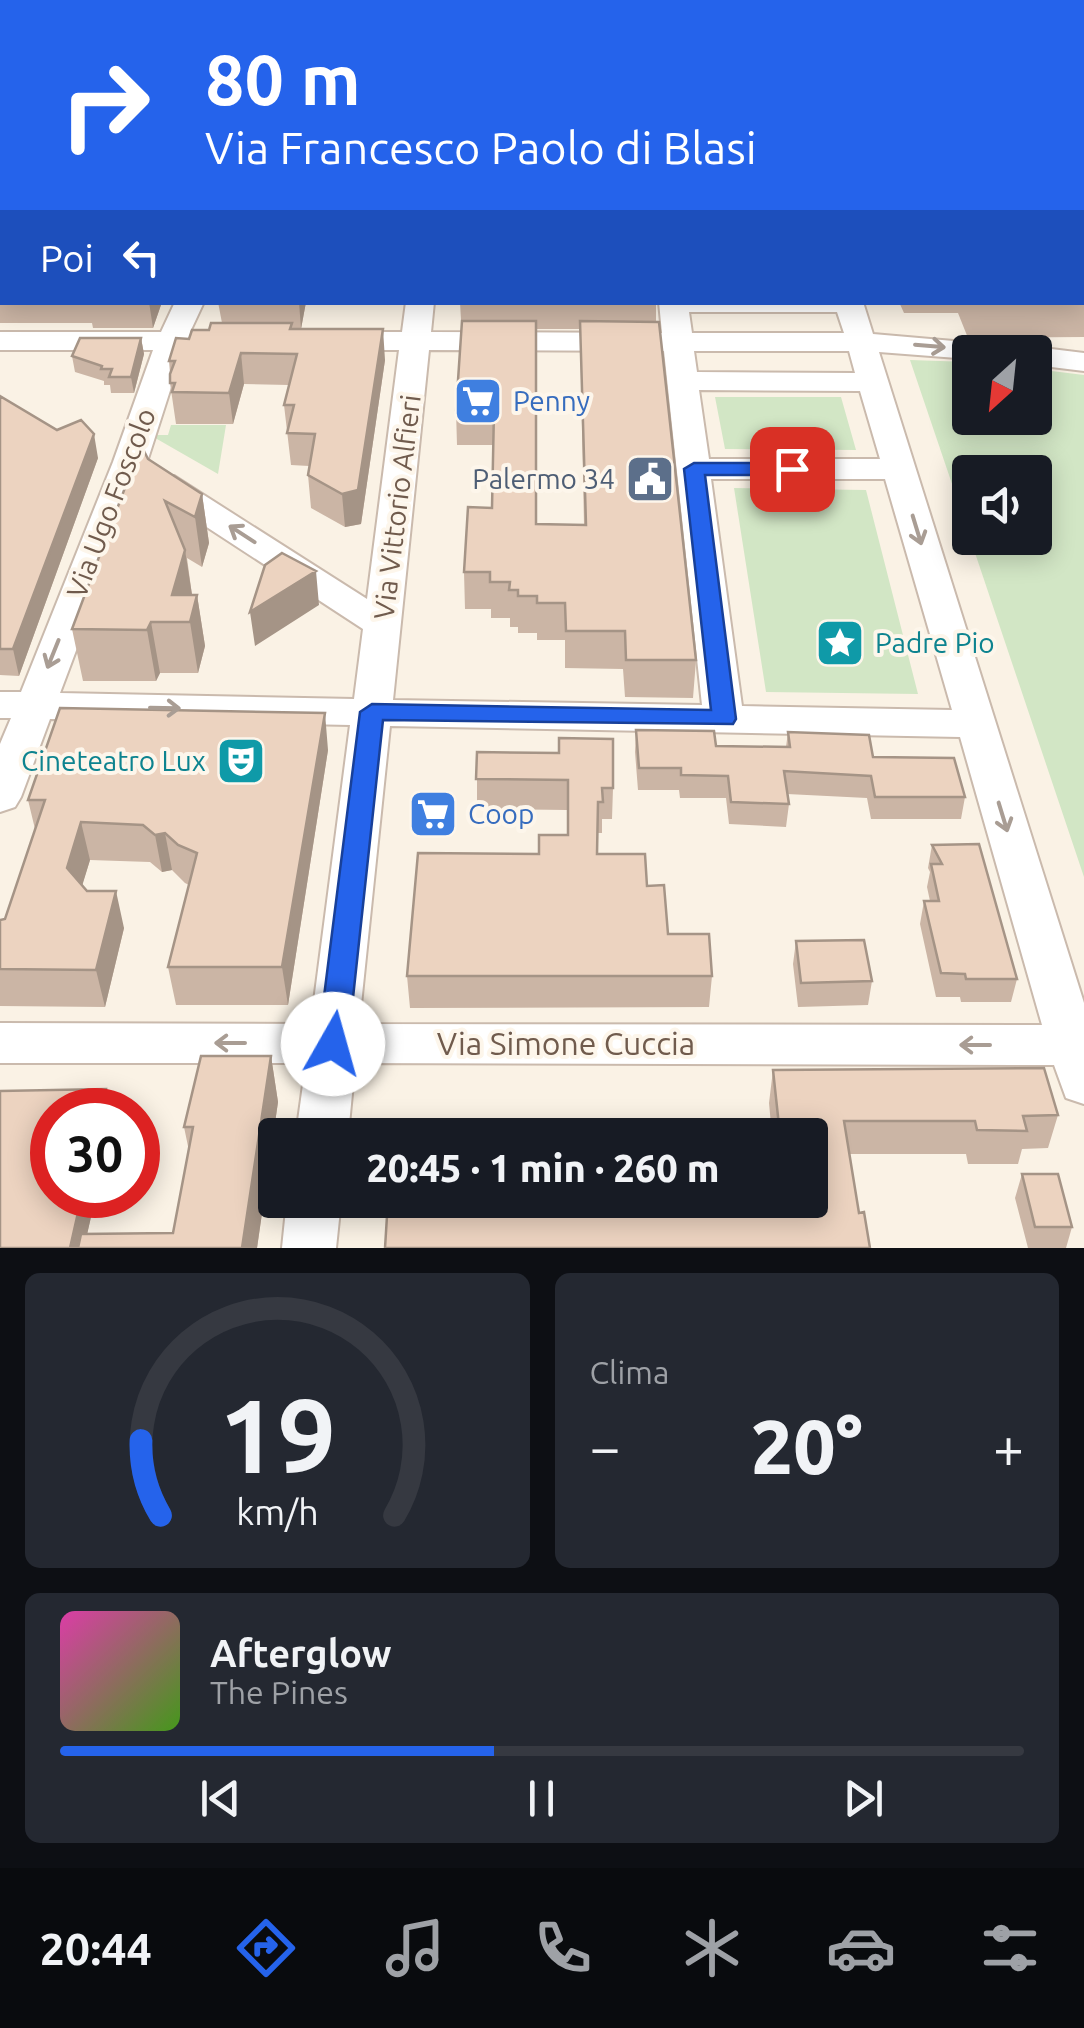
<!DOCTYPE html>
<html lang="it">
<head>
<meta charset="utf-8">
<style>
  body { margin:0; font-family:Ubuntu,sans-serif; background:#242831; color:#f1f3f6; height:100vh; display:flex; flex-direction:column; font-size:38px; white-space:nowrap }
  * { box-sizing:border-box; margin:0 }
  p { font-size:32px; color:#9ea1a6 }
  .icon { flex:none; width:55px; height:55px; fill:none; stroke:currentColor; stroke-width:2; stroke-linecap:round; stroke-linejoin:round }
  .map { position:relative; height:1248px; overflow:hidden }
  .panel { display:flex; flex-direction:column; gap:25px; padding:25px; background:#0d0f14; flex:1 }
  .panel>* { flex:none }
  .hud { position:absolute; left:0px; top:0px; width:1085px; height:305px; box-shadow:0 5px 25px #0003; background:#2563eb; color:#fff; overflow:hidden }
  .needle { width:65px; rotate:207deg }
  .tools { position:absolute; left:952px; top:335px; display:grid; gap:20px }
  .tools a { display:grid; place-items:center; width:100px; height:100px; border-radius:10px; background:#171b24; box-shadow:0 5px 25px #0003; font-size:50px }
  .speed { position:absolute; left:30px; top:1088px; display:flex; gap:20px; font-size:50px; font-weight:700; text-align:center }
  .speed>* { display:grid; place-content:center; width:130px; height:130px; border-radius:50%; background:#171b24; box-shadow:0 5px 25px #0003; line-height:1 }
  .speed .limit { border:15px solid #d22; background:#fff; color:#111 }
  .pin { position:absolute; display:grid; place-items:center; width:85px; height:85px; color:#fff; margin:-42px; border-radius:20px; box-shadow:0 5px 15px #0006 }
  .me { position:absolute; width:110px; margin:-55px; rotate:7deg; stroke-linejoin:round; filter:drop-shadow(0 0 8px #0008) }
  .turn { display:flex; align-items:center; gap:35px; height:210px; padding:0 40px; font-size:45px }
  .turn .icon { width:130px; height:130px; stroke-width:2.5 }
  .turn b { display:block; font-size:70px; line-height:85px }
  .then { display:flex; align-items:center; height:95px; padding:0 40px; background:#0003; gap:20px; font-size:38px }
  .big { font-size:75px; font-weight:800; line-height:1.1 }
  .panel .widget { flex:1; display:flex; flex-direction:column; justify-content:center; gap:15px; min-width:0; padding:0 35px; border-radius:15px; background:#242831 }
  .panel .dial { align-items:center; gap:0 }
  .dial svg { height:260px; overflow:visible; fill:none; stroke:#363941; stroke-width:7; stroke-linecap:round; text-anchor:middle }
  .dial text { fill:#f1f3f6; stroke:none }
  .song { display:flex; align-items:center; gap:30px }
  .cover { width:120px; height:120px; border-radius:15px; background:linear-gradient(135deg,hsl(320 70% 55%),hsl(100 70% 35%)) }
  .played { height:10px; border-radius:5px; background:linear-gradient(90deg,#2563eb 45%,#363941 45%) }
  .keys { display:flex; justify-content:space-around; direction:ltr }
  .heat { display:flex; justify-content:space-between; align-items:center; font-size:55px; direction:ltr }
  .panel .tiles { flex:1; display:grid; gap:25px; grid-template-columns:1fr 1fr }
  .widget:last-child { grid-column:span 2 }
  .trip { position:absolute; left:258px; top:1118px; width:570px; height:100px; border-radius:10px; background:#171b24; box-shadow:0 5px 25px #0003; font-weight:800; line-height:100px; text-align:center }
  .menu { display:flex; height:160px; justify-content:space-around; align-items:center; background:#090b0e; color:#9ea1a6 }
  .menu .icon { width:70px; height:70px }
  .menu .active { color:#2563eb }
  .menu b { font-size:45px; color:#f1f3f6 }
  .map>svg:first-child { display:block }
  .green { fill:#d2e6c5 }
  .lines { fill:none; stroke-linecap:round; stroke-linejoin:round }
  .minor-casing { stroke:#cabaad; stroke-width:4 }
  .minor { fill:#fff; fill-rule:evenodd }
  .wall { fill:#cbb5a5; fill-rule:evenodd }
  .shaded-wall { fill:#a59486 }
  .building { fill:#ecd3c0; stroke:#a59486; stroke-width:2.5 }
  .oneway { stroke:#a99d94 }
  .route { fill:#2563eb; stroke:#184099; stroke-width:2.5 }
  .labels { text-anchor:middle; stroke-width:8; stroke-linejoin:round; paint-order:stroke }
  .shop-label { font-size:28px; fill:#366cbe; stroke:#fdf6eb; text-anchor:start }
  .service-label { font-size:28px; fill:#4e5e75; stroke:#fdf6eb; text-anchor:end }
  .street-label { font-size:28px; fill:#705b4d; stroke:#fdf6eb }
  .culture-label { font-size:28px; fill:#0d838f; stroke:#fdf6eb; text-anchor:start }
  .near-street-label { font-size:32px; fill:#705b4d; stroke:#fdf6eb }
</style>
</head>
<body>
<div class="map">
<svg width="1084" height="1248" viewBox="0 0 1084 1248">
  <rect width="100%" height="100%" fill="#faf2e5"/>
  <path class="green" d="M910,360l60,2v56h65v-49l49,6v502l-114,-339h65v-66h-65v65z
    M715,397h126l15,53 -131,-1z
    M171,425h55l-8,49 -68,-39h18z
    M734,488l132,2 52,204 -152,-2z"/>
  <g class="lines">
    <g class="minor-casing">
      <path id="minor" d="M445,0h20v2h-20z
        M747,0h20l1,2h-20z
        M2,79v17l-2,1v-17z
        M1082,123h2v17h-2z
        M1082,228h2v16h-2z
        M175,302h29l-14,30 48,3 4,6 -4,6 -55,3 -36,112 -87,231 294,6 9,-70 -213,-139 -5,-7 5,-7h24l193,123 32,-249h-67l-11,-3 -4,-6 4,-6 11,-3h70l4,-30h28l-3,30 231,1 -3,-31h204l10,32 138,12 4,6h-45v7l-91,-7 205,651v101l-18,-6 -12,-33 -699,-2 -7,72h-52l10,-72h-306v-40l311,1 39,-299 -300,-6 -29,78 -6,10 -15,5v-68l11,-26h-11v-26h21l92,-230 40,-112h-153v-18h161zM689,312h148l7,21h-152zM429,350l235,1 38,354 -309,-5zM694,351h155l6,22 -158,-1zM699,390l161,1 20,68h-171zM711,479h174l67,231 -210,-4zM390,726l570,11 82,288 -683,-1z
        M1035,347l49,6v18l-49,-6v-13h-13z
        M287,1200h54l-5,48h-54z"/>
    </g>
    <use href="#minor" class="minor"/>
  </g>
  <path class="wall" d="M103,0h332v2h-332z
    M791,0h293v67h-2v-65h-290z
    M1082,131l2,2v87h-2z
    M0,163h2v139h160l-9,26h-60l-1,-5h-92z
    M1082,250l2,2v85l-116,1 -10,-25h-54l-5,-11h183z
    M218,302h88l-5,27 84,31 -24,164 -16,3 -34,-19 -3,-33 1,-9 -18,-1 -7,-60 5,-20 -45,-1 -11,40h-57l-6,-41v-10l-1,-12 20,-22 33,-16z
    M460,302h196v20l40,338 -3,38 -68,-1 -2,-28 -58,-1v-28h-28v-7h-19v-6h-8v-9h-19v-9h-26l-1,-37 28,-64 1,-63h-36l-1,-35 9,-89 -4,-1zM536,329h44l4,196 -48,-1z
    M141,338l3,16 -10,39h-23l-1,-8h-6v-4l-29,-9 -3,-16z
    M0,396l98,62 -79,218 -19,-1z
    M148,459l54,35 7,49 -7,24 -15,-9 5,37h5l8,51 -7,27h-38l-4,8h-73l-11,-52z
    M636,730l80,16 70,1 2,-15 85,25 92,40 -4,22h-90l-4,-21 -80,-4 2,10 -3,23 -57,-3 -3,-26h-46l-1,-8h-41l-3,-38z
    M328,750l-40,255h-112l-8,-38 21,-82 -4,-2 -13,-13 -10,2 -12,-10 -60,-2 -8,25 42,43 -19,79 -105,-1v-86l5,-1 30,-90 -7,-29z
    M477,752l136,36 -1,31h-10v14h-4l-1,21 50,32 21,48 44,42 -3,31 -299,1 -3,-32 132,-122 28,-19v-25l-90,-1z
    M932,845l85,134 -6,23h-50l-1,-5h-24l-16,-73 4,-23h6l-3,-14 3,-15 -2,-4z
    M796,941l76,40 -4,24 -70,2 -5,-43z
    M201,1056h70l7,46 -21,146h-257v-157l106,-2 5,21h-59v85h44l-9,39 86,-1 16,-82 -5,-24z
    M773,1070l285,45 -10,33 -26,1 -4,15h-50l-2,-10h-117l10,59 -474,35 3,-48h53l-1,13 185,1 1,-14h35v12l120,1 -2,-13h31v-65h-38l-3,-32z
    M1022,1174l50,53 -6,21h-38l-13,-50z"/>
  <path class="shaded-wall" d="M149,302h13l-9,26z
    M299,302h7l-5,27z
    M383,329l2,31 -24,164 -16,3 -3,-33z
    M141,338l3,16 -10,39 -3,-16z
    M241,353l3,31 -11,40 -4,-31z
    M94,434l4,24 -79,218 -6,-27z
    M202,494l7,49 -7,24 -7,-50z
    M185,550l8,51 -21,-6z
    M316,571l3,34 -64,41 -5,-34z
    M197,595l8,51 -7,27 -8,-51z
    M151,622l9,51 -4,8 -9,-51z
    M325,713l3,37 -40,255 -6,-38z
    M81,822l9,38 -14,46 -9,-38z
    M165,833l7,37 -10,2 -7,-37z
    M116,891l8,37 -19,79 -9,-37z
    M271,1056l7,46 -21,146h-15z
    M106,1089l5,21h-9z
    M82,1195h14l-12,53h-14z
    M437,1200h4l-3,46 -2,-33z"/>
  <path class="building" d="M110,0h134v2h-135z
    M304,0h120l-1,2h-119z
    M482,0h268l1,2h-269z
    M806,0h278v36h-2v-34h-275z
    M1082,130l2,3v52h-2z
    M0,163h2v124h-2z
    M1082,250l2,2v25h-2z
    M462,321h74v203l50,1 -6,-204 79,1 37,338h-70l-1,-29h-59l-1,-28h-28v-7h-19v-6h-9l1,-8h-20v-10h-26l4,-65 24,1 2,-98h-38z
    M211,323h81l-2,6h93l-25,161 -16,4 -34,-19 7,-41 -28,-1 7,-28h-10l13,-51 -56,-1 -12,40 -57,-1 3,-9h-5v-9l5,-13h-6l7,-23 13,1 3,-9h17z
    M80,338h61l-10,39h-22l3,-8h-11l1,-3 -30,-10z
    M0,396l57,34 24,-10 13,14 -81,215h-13z
    M141,445l7,14 54,35 -7,23 -30,-16 20,49 -13,45h25l-7,27h-39l-4,8 -75,-1z
    M282,553l34,18 -66,41 15,-47z
    M60,708l265,5 -43,254h-114l29,-114 -19,-8 -13,-12 -10,2 -12,-10 -62,-3 -14,46 20,23h29l-20,79 -96,-1v-49l5,-1 40,-119h-17z
    M636,730l78,1 2,15 74,1 -2,-15 81,3 4,22 81,1 11,39h-90l-4,-21 -87,-5 5,33 -58,-2 -3,-26 -47,-1v-7h-42z
    M559,738l54,1v49h-11l1,14h-5l-1,52h48l2,32 17,-1 4,49h41l3,42h-305l11,-123 121,1v-19h29v-55l-92,-1 1,-27 82,1z
    M979,844l38,135h-51l-1,-5 -24,-1 -17,-72h15l-8,-37h11l-10,-19z
    M864,940l8,41 -71,2 -5,-42z
    M201,1056h70l-29,192h-164l3,-14 92,-1 20,-106h-9z
    M1044,1068l14,47 -35,1 4,15 -50,-1 -2,-9h-131l15,92 5,-1 6,36h-485l3,-48h49l-1,13 192,1v-14h33v12l128,1 -1,-13h22v-65h-30l-7,-65z
    M106,1089l-4,21h-50v85h30l-12,53h-70v-157z
    M1022,1174h36l14,53h-37z"/>
  <defs><path id="oneway-shaft" d="M-6 0H5M1.5-3L5.5 0L1.5 3" fill="none" stroke-width="1.6" stroke-linecap="round" stroke-linejoin="round" transform="scale(2.5)"/></defs>
  <g class="oneway">
    <use href="#oneway-shaft" transform="translate(930 346) rotate(5)"/>
    <use href="#oneway-shaft" transform="translate(917 530) rotate(73)"/>
    <use href="#oneway-shaft" transform="translate(242 534) rotate(-147)"/>
    <use href="#oneway-shaft" transform="translate(53 654) rotate(112)"/>
    <use href="#oneway-shaft" transform="translate(165 708) rotate(1)"/>
    <use href="#oneway-shaft" transform="translate(1003 817) rotate(73)"/>
    <use href="#oneway-shaft" transform="translate(230 1043) rotate(-180)"/>
    <use href="#oneway-shaft" transform="translate(975 1045) rotate(-180)"/>
  </g>
  <path class="route" d="M694,463h98l10,6 -10,6h-87l31,244 -3,5 -350,-4 -35,324 -5,8 -10,4 -11,-4 -4,-8 42,-332 12,-8 339,6 -27,-241z"/>
  <defs>
    <g id="supermarket-square" transform="scale(2.5)"><rect x="-9" y="-9" width="18" height="18" rx="4" fill="#3f7fe0" stroke="#fdf6eb"/><path d="M-6-5.5h2.5l.6 2H6L4.5 2H-2.5L-4.4-4H-6ZM-1.5 3.2a1.3 1.3 0 1 0 .1 0ZM3 3.2a1.3 1.3 0 1 0 .1 0Z" fill="#fff"/></g>
    <g id="civic-square" transform="scale(2.5)"><rect x="-9" y="-9" width="18" height="18" rx="4" fill="#5c6f8a" stroke="#fdf6eb"/><path d="M-.6-6.5H3V-4.5H.6V-3L4-1V1h2V6H-6V1h2V-1L-.6-3ZM-1.2 2.5V6h2.4V2.5Z" fill="#fff"/></g>
    <g id="sight-square" transform="scale(2.5)"><rect x="-9" y="-9" width="18" height="18" rx="4" fill="#0f9aa8" stroke="#fdf6eb"/><path d="M0-6L1.8-2.2L6-1.7L2.9 1.2L3.7 5.4L0 3.3L-3.7 5.4L-2.9 1.2L-6-1.7L-1.8-2.2Z" fill="#fff"/></g>
    <g id="theatre-square" transform="scale(2.5)"><rect x="-9" y="-9" width="18" height="18" rx="4" fill="#0f9aa8" stroke="#fdf6eb"/><path d="M-5-5.5Q0-4 5-5.5V0Q5 5 0 6Q-5 5-5 0ZM-3.3-2.5H-1v1.5H-3.3ZM1-2.5H3.3v1.5H1ZM-2.8 1Q0 5.5 2.8 1Z" fill="#fff"/></g>
  </defs>
  <g fill-rule="evenodd">
    <use href="#supermarket-square" x="478" y="401"/>
    <use href="#civic-square" x="650" y="479"/>
    <use href="#sight-square" x="840" y="643"/>
    <use href="#theatre-square" x="241" y="761"/>
    <use href="#supermarket-square" x="433" y="814"/>
  </g>
  <g class="labels">
    <g class="shop-label">
      <text x="513" y="411">Penny</text>
      <text x="468" y="824">Coop</text>
    </g>
    <g class="service-label">
      <text x="615" y="489">Palermo 34</text>
    </g>
    <g class="street-label">
      <text transform="translate(111 503) rotate(-69)" y="10">Via Ugo Foscolo</text>
      <text transform="translate(397 507) rotate(-83)" y="10">Via Vittorio Alfieri</text>
    </g>
    <g class="culture-label">
      <text x="875" y="653">Padre Pio</text>
      <text x="206" y="771" text-anchor="end">Cineteatro Lux</text>
    </g>
    <g class="near-street-label">
      <text x="566" y="1055">Via Simone Cuccia</text>
    </g>
  </g>
</svg>
<div class="tools">
<a><svg class="needle" viewBox="-14 -14 28 28"><path d="M0-13l5 13h-10z" fill="#e53935"/><path d="M0 13l5-13h-10z" fill="#9ea1a6"/></svg></a>
<a><svg class="icon" aria-label="sound" viewBox="0 0 24 24"><path d="M4 9h4l5-4v14l-5-4H4zM17 9q2 3 0 6"/></svg></a>
</div>
<div class="speed"><div class="limit">30</div></div>
<div class="pin" style="left:792px;top:469px;background:#d93025"><svg class="icon" aria-label="arrive" viewBox="0 0 24 24"><path d="M6 21V4h12l-3 4 3 4H6"/></svg></div>
<svg class="me" style="left:333px;top:1044px" viewBox="-20 -20 40 40"><circle r="19" fill="#fff"/><path d="M0-13L10 11 0 6-10 11z" fill="#2563eb"/></svg>
<div class="trip">20:45 · 1 min · 260 m</div>
<div class="hud">
<div class="turn"><svg class="icon" aria-label="right" viewBox="0 0 24 24"><path d="M7 20v-9h11M14 6l5 5-5 5"/></svg><div><b>80 m</b>Via Francesco Paolo di Blasi</div></div>
<div class="then">Poi<svg class="icon" aria-label="left" viewBox="0 0 24 24"><path d="M17 20v-9H6M10 6l-5 5 5 5"/></svg></div>
</div>
</div>
<section class="panel">
<div class="tiles">
<div class="widget dial"><svg viewBox="0 0 100 80">
<path d="M14 69A42 42 0 1 1 86 69"/>
<path d="M14 69A42 42 0 0 1 8 46" stroke="#2563eb"/>
<text x="50" y="56" font-size="32" font-weight="700">19</text>
<text x="50" y="72" font-size="11">km/h</text>
</svg></div>
<div class="widget"><p>Clima</p>
<div class="heat"><a>−</a><b class="big">20°</b><a>+</a></div>
</div>
<div class="widget">
<div class="song"><i class="cover"></i><div><b>Afterglow</b><p>The Pines</p></div></div>
<div class="played"></div>
<div class="keys"><svg class="icon" aria-label="previous" viewBox="0 0 24 24"><path d="M18 5L8 12l10 7zM5 5v14"/></svg><svg class="icon" aria-label="pause" viewBox="0 0 24 24"><path d="M8 5v14M16 5v14"/></svg><svg class="icon" aria-label="next" viewBox="0 0 24 24"><path d="M6 5l10 7-10 7zM19 5v14"/></svg></div>
</div>
</div>
</section>
<nav class="menu">
<b>20:44</b>
<svg class="icon active" aria-label="directions" viewBox="0 0 24 24"><path d="M12 3l9 9-9 9-9-9zM9 14v-3h6M13 9l2 2-2 2"/></svg>
<svg class="icon" aria-label="music" viewBox="0 0 24 24"><path d="M9 18V5l10-2v13"/><circle cx="6" cy="18" r="3"/><circle cx="16" cy="16" r="3"/></svg>
<svg class="icon" aria-label="phone" viewBox="0 0 24 24"><path d="M5 4h4l2 5-3 2q2 4 5 5l2-3 5 2v4C11 20 4 13 5 4z"/></svg>
<svg class="icon" aria-label="climate" viewBox="0 0 24 24"><path d="M12 3v18M4 7l16 10M4 17L20 7"/></svg>
<svg class="icon" aria-label="car" viewBox="0 0 24 24"><path d="M5 17H2v-5l4-1 3-4h7l3 4 3 1v5h-3M9 17h6M6 11h13"/><circle cx="7" cy="17" r="2"/><circle cx="17" cy="17" r="2"/></svg>
<svg class="icon" aria-label="filters" viewBox="0 0 24 24"><path d="M4 7h16M4 17h16"/><circle cx="9" cy="7" r="2"/><circle cx="15" cy="17" r="2"/></svg>
</nav>
</body>
</html>
